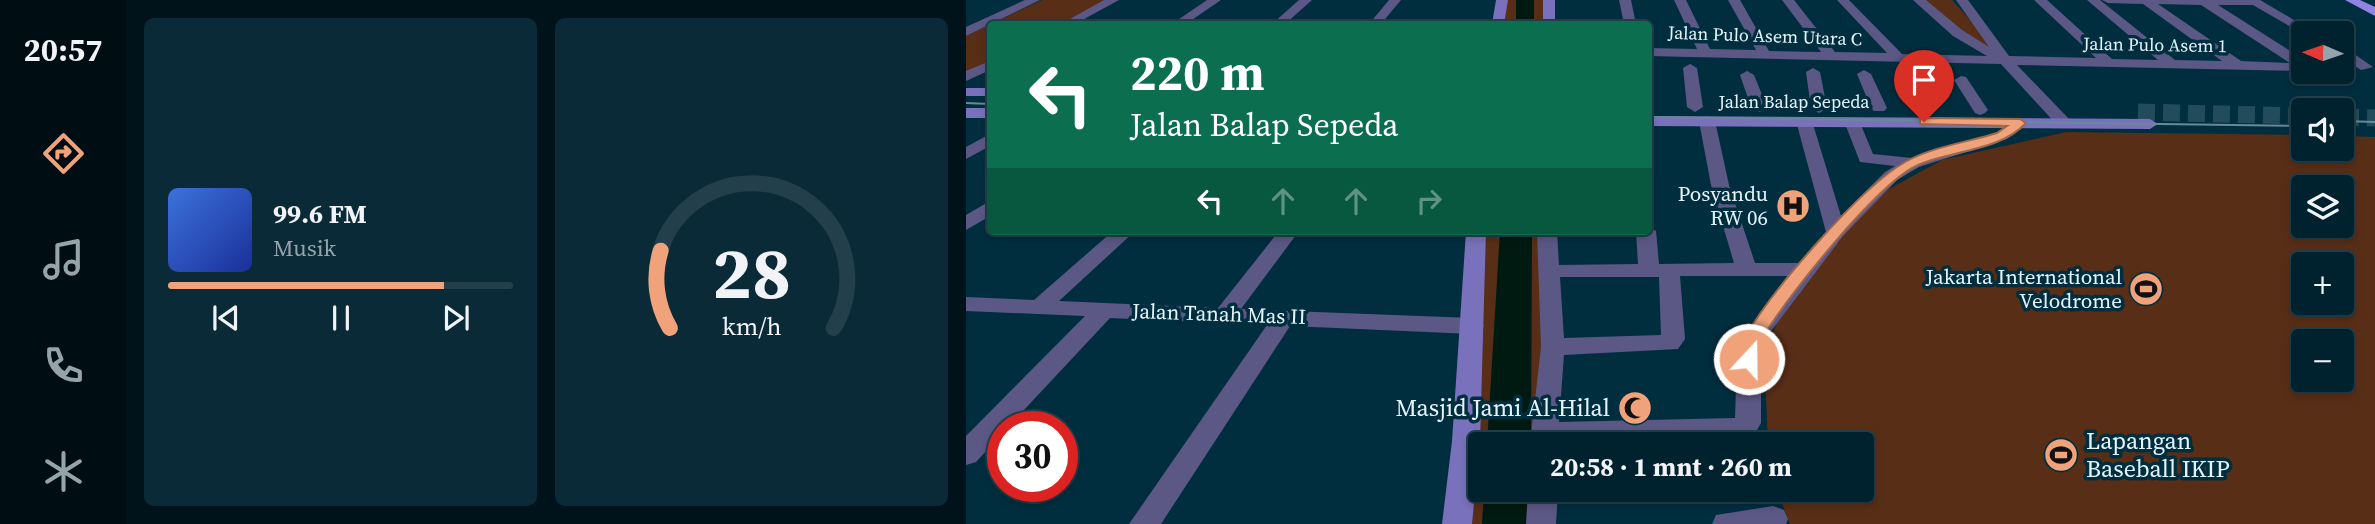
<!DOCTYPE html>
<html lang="id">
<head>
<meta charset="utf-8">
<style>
  body { margin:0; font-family:"Source Serif 4",serif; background:#0a2a37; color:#f1f3f6; height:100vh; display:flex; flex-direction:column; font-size:26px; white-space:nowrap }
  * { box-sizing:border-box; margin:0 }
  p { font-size:23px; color:#95a4aa }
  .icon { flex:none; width:38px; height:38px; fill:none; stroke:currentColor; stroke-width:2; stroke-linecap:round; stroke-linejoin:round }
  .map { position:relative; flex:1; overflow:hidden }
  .details { display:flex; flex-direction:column; gap:18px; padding:18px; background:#00131a; width:840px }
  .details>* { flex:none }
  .banner { position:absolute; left:21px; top:21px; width:665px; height:214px; border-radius:7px; box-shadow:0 4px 10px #0003,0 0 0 2px #223f4b; background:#0b6e4f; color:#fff; overflow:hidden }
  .needle { width:46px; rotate:272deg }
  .tools { position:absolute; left:1325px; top:21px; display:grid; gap:14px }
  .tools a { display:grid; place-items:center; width:63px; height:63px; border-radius:7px; background:#00222f; box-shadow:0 4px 10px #0003,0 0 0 2px #223f4b; font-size:35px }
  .speed { position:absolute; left:21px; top:411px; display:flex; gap:14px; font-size:35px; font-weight:700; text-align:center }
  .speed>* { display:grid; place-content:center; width:91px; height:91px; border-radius:50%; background:#00222f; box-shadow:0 4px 10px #0003,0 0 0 2px #223f4b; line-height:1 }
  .speed .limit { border:10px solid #d22; background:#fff; color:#111 }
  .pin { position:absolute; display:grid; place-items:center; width:60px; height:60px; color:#fff; margin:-72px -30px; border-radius:50% 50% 50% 0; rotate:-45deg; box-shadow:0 0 7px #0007 }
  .pin .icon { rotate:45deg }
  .me { position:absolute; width:77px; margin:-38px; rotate:21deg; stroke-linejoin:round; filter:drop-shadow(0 0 5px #0008) }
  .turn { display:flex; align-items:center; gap:24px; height:147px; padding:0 28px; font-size:32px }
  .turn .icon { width:91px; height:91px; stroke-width:2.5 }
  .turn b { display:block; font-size:49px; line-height:60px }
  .lanes { display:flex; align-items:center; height:66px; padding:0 28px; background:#0003; justify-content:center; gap:35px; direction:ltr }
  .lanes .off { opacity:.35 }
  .details .widget { flex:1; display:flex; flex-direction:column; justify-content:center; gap:10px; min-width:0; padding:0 24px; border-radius:10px; background:#0a2a37 }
  .details .dial { align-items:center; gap:0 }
  .dial svg { height:182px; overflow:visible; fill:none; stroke:#223f4b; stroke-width:7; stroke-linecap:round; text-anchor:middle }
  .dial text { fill:#f1f3f6; stroke:none }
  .song { display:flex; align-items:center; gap:21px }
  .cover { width:84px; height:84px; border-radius:10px; background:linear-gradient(135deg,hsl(220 70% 55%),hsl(230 70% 35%)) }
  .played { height:7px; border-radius:4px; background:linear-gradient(90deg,#f0a27a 80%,#223f4b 80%) }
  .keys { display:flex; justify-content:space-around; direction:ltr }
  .details .tiles { flex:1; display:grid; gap:18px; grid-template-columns:repeat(2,1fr) }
  .trip { position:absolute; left:502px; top:432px; width:406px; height:70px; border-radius:7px; background:#00222f; box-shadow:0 4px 10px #0003,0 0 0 2px #223f4b; font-weight:700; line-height:70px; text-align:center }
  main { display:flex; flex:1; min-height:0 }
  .dock { display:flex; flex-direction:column; width:126px; justify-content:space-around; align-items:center; background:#000e13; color:#95a4aa }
  .dock .icon { width:49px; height:49px }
  .dock .current { color:#f0a27a }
  .dock b { font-size:32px; color:#f1f3f6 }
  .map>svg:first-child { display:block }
  .green { fill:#582e17; fill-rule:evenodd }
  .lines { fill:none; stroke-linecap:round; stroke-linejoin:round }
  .river { fill:#001a11; fill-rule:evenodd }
  .secondary-tunnel { stroke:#224c5b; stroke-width:17; stroke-dasharray:17 8; stroke-linecap:butt }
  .street { fill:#5c5886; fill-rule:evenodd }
  .secondary { fill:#7971bb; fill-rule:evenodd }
  .primary { fill:#9083e4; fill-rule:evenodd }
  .tram { stroke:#6a8996; stroke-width:2 }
  .route { fill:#f0a27a; stroke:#9c694f; stroke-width:2 }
  .labels { text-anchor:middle; stroke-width:7; stroke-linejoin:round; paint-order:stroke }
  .far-street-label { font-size:18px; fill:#e5f4fb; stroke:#002e3f }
  .poi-label { font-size:21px; fill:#e5f4fb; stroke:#002e3f; text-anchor:end }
  .street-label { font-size:21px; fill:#e5f4fb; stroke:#002e3f }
  .near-poi-label { font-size:24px; fill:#e5f4fb; stroke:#002e3f; text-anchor:end }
</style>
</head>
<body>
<main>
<nav class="dock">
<b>20:57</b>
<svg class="icon current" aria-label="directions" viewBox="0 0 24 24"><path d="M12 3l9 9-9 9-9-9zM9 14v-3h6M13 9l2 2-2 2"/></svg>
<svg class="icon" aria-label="music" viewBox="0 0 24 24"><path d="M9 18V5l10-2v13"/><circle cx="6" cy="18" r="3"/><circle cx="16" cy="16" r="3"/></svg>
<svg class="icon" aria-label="phone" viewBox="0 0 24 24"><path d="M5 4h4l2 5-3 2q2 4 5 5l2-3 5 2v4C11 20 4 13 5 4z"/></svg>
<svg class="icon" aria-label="climate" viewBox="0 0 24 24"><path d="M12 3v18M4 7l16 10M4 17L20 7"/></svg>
</nav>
<section class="details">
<div class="tiles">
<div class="widget">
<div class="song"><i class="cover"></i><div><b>99.6 FM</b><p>Musik</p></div></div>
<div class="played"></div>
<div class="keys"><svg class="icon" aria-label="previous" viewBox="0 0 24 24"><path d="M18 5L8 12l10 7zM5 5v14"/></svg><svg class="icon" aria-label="pause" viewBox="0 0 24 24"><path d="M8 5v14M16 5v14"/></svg><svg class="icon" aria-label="next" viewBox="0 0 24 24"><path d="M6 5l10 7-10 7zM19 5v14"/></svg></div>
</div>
<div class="widget dial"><svg viewBox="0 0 100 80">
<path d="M14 69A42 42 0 1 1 86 69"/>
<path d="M14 69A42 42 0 0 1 10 35" stroke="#f0a27a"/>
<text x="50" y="56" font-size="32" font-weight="700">28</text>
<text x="50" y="72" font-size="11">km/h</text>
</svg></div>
</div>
</section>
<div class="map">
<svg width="1409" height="524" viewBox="0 0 1409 524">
  <rect width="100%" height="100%" fill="#002e3f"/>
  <path class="green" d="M76,0h71l-45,24h-78v43l-24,14v-45z
    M535,0h48v24h-51z
    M952,0h34l49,55 -22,-9z
    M1100,132l237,3v14h39v-13l33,1v387h-585l-13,-34h85v-46h-94l-4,-96 59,-110 66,-49 53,-29zM1337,187h39v39h-39zM1337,264h39v39h-39zM1337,341h39v39h-39z
    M510,231h71l-3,213h-64v46h63l-2,34h-84z"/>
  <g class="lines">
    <path class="river" d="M550,0h18v24h-18z
      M534,231h32l-1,213h-44z
      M518,490h46v34h-48z"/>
    <path class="secondary-tunnel" d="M1172,112l165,4
      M1376,117l33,1"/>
    <path class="street" d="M59,0h15l-74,36v-9z
      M138,0h15l-44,24h-14z
      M241,0h14l-35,24h-14z
      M333,0h13l-27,24h-13z
      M423,0h12l-20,24h-12z
      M653,0h12l5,24h-12z
      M708,0h12l24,49 46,1 -28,-50h12l29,51 52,1 -39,-52h12l41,52 52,1 -50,-53h12l53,54 85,2 -34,-20 -40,-36h13l36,30 27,17 -33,-47h12l41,56 87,2 -62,-58h13l65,59 46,1 -71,-60h13l75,60 47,1 -79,-57 -35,-1 -6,-3h158l56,33 -13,1 -50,-29h-35l85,54v12l-286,-6 53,55v6h-12l-57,-62 -353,-8v-8l49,1zM1192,4l43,1 89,58 -49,-2z
      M1376,48l5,1 26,18 -12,3 -19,-12z
      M24,61v9l-24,11v-10z
      M724,64l7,4 6,39 -8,5 -8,-5 -4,-39z
      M847,68l7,4 7,36 -8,5 -8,-5 -5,-36z
      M898,70l7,4 16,34 -3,3h-10l-3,-3 -14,-34z
      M781,71l7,4 13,32 -3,3 -5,2 -8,-5 -11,-32z
      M995,76l5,1 22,33 -3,3 -5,2 -5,-2 -21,-33z
      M741,116l8,5 14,64 26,78h46l25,-31 -30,-111 2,-3h12l2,3 29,95 44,-44 10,-6 -35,-4 -16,-41 2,-3h12l15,36 39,4 83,-25 25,-15 8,5 -21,16 -88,28 -22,13 -54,56 -77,102 -5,21v64l-4,7 -24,10 -203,4 11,-97 -4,-116h20l2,34 79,-1 -2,-33h12v-5l8,5 3,33 75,-1 -23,-78 -12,-64zM714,276h111l-49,61 -5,22 -2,59 -176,4 5,-67 114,-6 7,-10zM594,277h99l2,58 -97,3z
      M24,134v12l-24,13v-12z
      M24,201v15l-24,14v-15z
      M147,231h22l-76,70 159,7 61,-77h20l-58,78 231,9 8,3 4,5 -4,5 -8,3 -182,-8 -129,198h-32l138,-199 -157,-7 -102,109h-5v6l-27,29 -10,3v-29l119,-120 -119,-5v-14l68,3z
      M562,490h30l-2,34h-30z
      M807,506l11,4 4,9 -2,5h-74l4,-9z"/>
    <path class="secondary" d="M530,0h12l-4,24h-12z
      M577,0h12v24h-12z
      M0,88h24v8h-24z
      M0,108h24v10h-24z
      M682,116l502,3 8,5 -8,5 -502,-3z
      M500,231h20l-6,210 -8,83h-30l10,-83z"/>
    <path class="primary" d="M1379,0h15l15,7v9z"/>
    <path class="tram" d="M0,103l24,1
      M682,117l655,9
      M1376,121l33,1"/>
  </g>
  <path class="route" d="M958,118l96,1 6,4c-26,28 -73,27 -108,42 -39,17 -129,129 -153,169 -5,9 -4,21 -10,30h-13l-3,-5c2,-8 4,-18 8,-25 26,-45 114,-147 158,-172 26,-15 63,-20 92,-29l10,-7 -87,-2v-5z"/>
  <defs>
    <g id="hospital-disc" transform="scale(1.75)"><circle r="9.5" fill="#f0a27a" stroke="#002e3f"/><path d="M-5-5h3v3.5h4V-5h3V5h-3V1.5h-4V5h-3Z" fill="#111"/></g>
    <g id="stadium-disc" transform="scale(1.75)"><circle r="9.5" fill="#f0a27a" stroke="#002e3f"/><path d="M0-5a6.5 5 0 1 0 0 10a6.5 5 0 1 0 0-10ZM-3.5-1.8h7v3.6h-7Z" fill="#111"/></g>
    <g id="mosque-disc" transform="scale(1.75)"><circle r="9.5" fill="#f0a27a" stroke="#002e3f"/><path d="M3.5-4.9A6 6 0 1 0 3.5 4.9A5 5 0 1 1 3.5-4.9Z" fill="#111"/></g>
  </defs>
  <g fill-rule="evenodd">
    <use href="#hospital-disc" x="827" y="206"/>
    <use href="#stadium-disc" x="1180" y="289"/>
    <use href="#mosque-disc" x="669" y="408"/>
    <use href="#stadium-disc" x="1095" y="455"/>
  </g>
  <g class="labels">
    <g class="far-street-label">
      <text transform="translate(799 36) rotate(2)" y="6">Jalan Pulo Asem Utara C</text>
      <text transform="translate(1189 45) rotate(1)" y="6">Jalan Pulo Asem 1</text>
      <text x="828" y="108">Jalan Balap Sepeda</text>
    </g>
    <g class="poi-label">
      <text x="802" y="201">Posyandu<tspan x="802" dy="24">RW 06</tspan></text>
      <text x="1156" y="284">Jakarta International<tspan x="1156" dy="24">Velodrome</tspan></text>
    </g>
    <g class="street-label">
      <text transform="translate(253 314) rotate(2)" y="7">Jalan Tanah Mas II</text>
    </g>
    <g class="near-poi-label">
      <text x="644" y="416">Masjid Jami Al-Hilal</text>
      <text x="1120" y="449" text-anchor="start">Lapangan<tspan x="1120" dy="28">Baseball IKIP</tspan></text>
    </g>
  </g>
</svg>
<div class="tools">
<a><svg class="needle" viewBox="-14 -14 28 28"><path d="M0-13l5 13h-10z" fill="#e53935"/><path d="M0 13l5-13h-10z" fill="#95a4aa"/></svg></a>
<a><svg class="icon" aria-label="sound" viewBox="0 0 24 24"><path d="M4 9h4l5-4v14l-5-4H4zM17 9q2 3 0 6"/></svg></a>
<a><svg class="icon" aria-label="layers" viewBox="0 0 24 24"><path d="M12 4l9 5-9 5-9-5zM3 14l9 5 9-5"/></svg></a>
<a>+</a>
<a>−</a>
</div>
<div class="speed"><div class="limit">30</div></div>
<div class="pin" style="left:958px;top:122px;background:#d93025"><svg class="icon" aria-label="arrive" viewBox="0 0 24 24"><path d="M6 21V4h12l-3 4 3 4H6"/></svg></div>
<svg class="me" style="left:783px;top:359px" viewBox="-20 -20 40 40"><circle r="17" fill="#f0a27a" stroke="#fff" stroke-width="3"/><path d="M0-11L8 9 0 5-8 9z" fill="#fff"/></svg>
<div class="trip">20:58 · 1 mnt · 260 m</div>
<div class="banner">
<div class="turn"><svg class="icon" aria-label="left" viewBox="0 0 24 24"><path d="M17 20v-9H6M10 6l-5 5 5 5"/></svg><div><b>220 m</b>Jalan Balap Sepeda</div></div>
<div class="lanes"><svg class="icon" aria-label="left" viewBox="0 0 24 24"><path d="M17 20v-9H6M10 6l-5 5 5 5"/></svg><svg class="icon off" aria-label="ahead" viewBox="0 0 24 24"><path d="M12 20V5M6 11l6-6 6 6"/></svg><svg class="icon off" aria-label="ahead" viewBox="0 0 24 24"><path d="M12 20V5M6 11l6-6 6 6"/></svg><svg class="icon off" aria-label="right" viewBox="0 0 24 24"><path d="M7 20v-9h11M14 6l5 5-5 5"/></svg></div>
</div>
</div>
</main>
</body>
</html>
